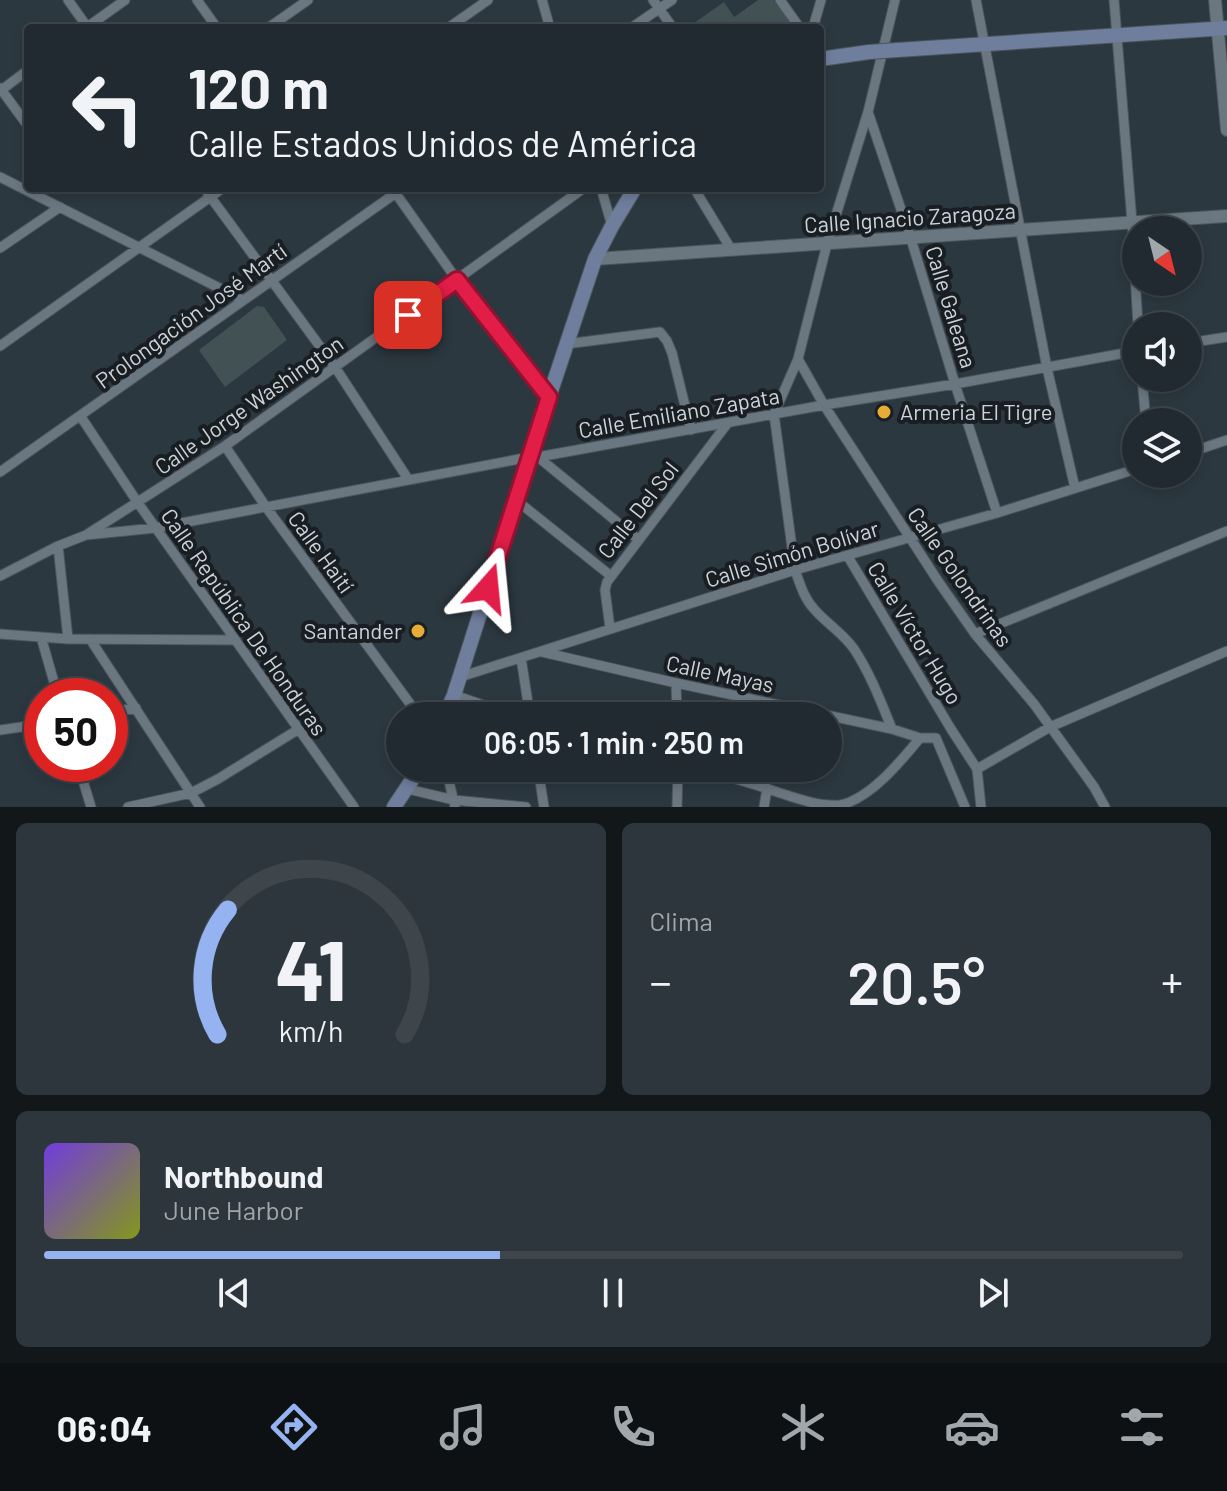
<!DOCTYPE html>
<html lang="es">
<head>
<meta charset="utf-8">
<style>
  body { margin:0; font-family:Barlow,sans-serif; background:#2d363c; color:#f1f3f6; height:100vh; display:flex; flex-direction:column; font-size:30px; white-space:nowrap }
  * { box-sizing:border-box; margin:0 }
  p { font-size:26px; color:#a2a7ab }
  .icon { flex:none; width:44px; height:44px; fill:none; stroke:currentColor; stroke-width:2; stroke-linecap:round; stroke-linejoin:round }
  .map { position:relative; height:807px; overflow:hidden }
  .side { display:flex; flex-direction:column; gap:16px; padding:16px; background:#12171a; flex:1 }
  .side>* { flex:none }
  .top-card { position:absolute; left:24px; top:24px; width:800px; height:168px; border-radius:8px; box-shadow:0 4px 12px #0003,0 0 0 2px #3e464c; background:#212a30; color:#f1f3f6; overflow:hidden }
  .needle { width:52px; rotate:145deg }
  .tools { position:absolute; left:1122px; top:216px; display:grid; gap:16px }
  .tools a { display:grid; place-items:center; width:80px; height:80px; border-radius:50%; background:#212a30; box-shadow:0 4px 12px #0003,0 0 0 2px #3e464c; font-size:40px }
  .speed { position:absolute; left:24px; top:678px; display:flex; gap:16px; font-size:40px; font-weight:700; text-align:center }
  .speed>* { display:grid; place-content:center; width:104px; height:104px; border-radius:50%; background:#212a30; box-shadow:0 4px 12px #0003,0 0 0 2px #3e464c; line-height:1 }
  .speed .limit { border:12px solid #d22; background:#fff; color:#111 }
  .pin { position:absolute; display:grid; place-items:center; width:68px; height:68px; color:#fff; margin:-34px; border-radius:16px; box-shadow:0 4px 12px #0006 }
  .me { position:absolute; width:88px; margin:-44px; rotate:18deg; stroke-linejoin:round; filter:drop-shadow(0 0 6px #0008) }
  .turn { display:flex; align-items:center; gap:28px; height:168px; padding:0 32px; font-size:36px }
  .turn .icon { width:104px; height:104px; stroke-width:2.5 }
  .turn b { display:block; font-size:56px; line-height:68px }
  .big { font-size:60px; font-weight:600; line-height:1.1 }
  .side .card { flex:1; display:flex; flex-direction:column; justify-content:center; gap:12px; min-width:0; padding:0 28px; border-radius:12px; background:#2d363c }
  .side .dial { align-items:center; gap:0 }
  .dial svg { height:208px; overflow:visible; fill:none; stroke:#3e464c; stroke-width:7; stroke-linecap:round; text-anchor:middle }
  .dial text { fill:#f1f3f6; stroke:none }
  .song { display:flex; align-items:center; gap:24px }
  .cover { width:96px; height:96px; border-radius:12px; background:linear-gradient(135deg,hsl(260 70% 55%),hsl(70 70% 35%)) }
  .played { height:8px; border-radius:4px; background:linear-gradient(90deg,#95b2f1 40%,#3e464c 40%) }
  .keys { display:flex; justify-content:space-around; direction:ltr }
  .heat { display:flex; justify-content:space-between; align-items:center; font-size:44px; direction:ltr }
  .side .tiles { flex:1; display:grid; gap:16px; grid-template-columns:1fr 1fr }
  .card:last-child { grid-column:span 2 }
  .trip { position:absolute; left:386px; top:702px; width:456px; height:80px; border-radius:40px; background:#212a30; box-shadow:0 4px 12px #0003,0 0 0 2px #3e464c; font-weight:600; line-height:80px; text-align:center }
  .dock { display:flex; height:128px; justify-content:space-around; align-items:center; background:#0d1113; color:#a2a7ab }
  .dock .icon { width:56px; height:56px }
  .dock .active { color:#95b2f1 }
  .dock b { font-size:36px; color:#f1f3f6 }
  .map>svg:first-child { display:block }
  .building { fill:#425254 }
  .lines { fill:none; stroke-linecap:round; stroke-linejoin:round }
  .minor-casing { stroke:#4c555c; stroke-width:11 }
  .tertiary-casing { stroke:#4c555c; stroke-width:14 }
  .secondary-casing { stroke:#4c555c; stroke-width:16 }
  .minor { stroke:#6b7780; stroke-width:9 }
  .tertiary { stroke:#6b7780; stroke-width:12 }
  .secondary { stroke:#6f7e9c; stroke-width:14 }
  .secondary-bridge-casing { stroke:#4c555c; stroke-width:16; stroke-linecap:butt }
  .secondary-bridge { stroke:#6f7e9c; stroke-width:14 }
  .route-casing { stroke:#92132f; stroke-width:20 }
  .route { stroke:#e11d48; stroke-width:14 }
  .poi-dot { fill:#e6ac36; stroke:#191e22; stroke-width:3 }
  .labels { text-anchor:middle; stroke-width:8; stroke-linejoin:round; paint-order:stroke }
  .street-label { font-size:22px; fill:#cdd4d9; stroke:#191e22 }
  .poi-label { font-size:22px; fill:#cdd4d9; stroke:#191e22; text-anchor:start }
</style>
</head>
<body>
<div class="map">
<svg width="1227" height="807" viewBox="0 0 1227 807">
  <rect width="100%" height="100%" fill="#2c3840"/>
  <path class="building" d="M758,0h16l20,28h-107l37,-26 10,15z
    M257,306l7,1 23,33 -62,47 -26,-37z"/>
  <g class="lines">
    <g class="minor-casing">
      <path id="minor" d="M68,0l20,28
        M197,0l20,28
        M542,0l8,28
        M653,0l20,28
        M780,0l20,28
        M976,0l71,368 28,120
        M1114,0l18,222 6,104
        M86,28l39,-28
        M268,28l40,-28
        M448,28l40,-28
        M631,28l41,-28
        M813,28l8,-28
        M0,88l28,38
        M0,91l28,-21
        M868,112l43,127 44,145 42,129
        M0,177l243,123
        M204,188l131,179 73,112
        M392,188l65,92 92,117
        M601,188l11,38
        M694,188l37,61
        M0,248l60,-41
        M1188,343l39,-6
        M566,344l94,-12 7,9 5,12 19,77
        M0,346l223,-158
        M798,359l26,46 114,176 37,53 59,70 60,83 11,20
        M1142,378l4,44
        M81,417l57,86 216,304
        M225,446l41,61 153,209
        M1188,453l39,-13
        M538,457l101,83
        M0,472l403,-284
        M516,500l95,76
        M86,535l69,-7 375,-71h8l286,-52 131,-21 181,-33
        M58,546l10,93
        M847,555l104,174 26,40 4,38
        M0,576l58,-30 28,-11 139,-89 359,-258
        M610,628l-5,-38 2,-8 120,-158
        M0,634l68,5 166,1
        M975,634l252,-103
        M41,637l17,59
        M90,639l110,168
        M542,652l134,31 216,46 28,9h16
        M521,658l9,58
        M460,677l335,-107 202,-57 139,-44
        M676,683l1,33
        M454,695l61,21
        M110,712l26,-4
        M892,729c-11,-27 -22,-56 -38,-80 -11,-16 -27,-25 -40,-40 -10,-11 -14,-25 -19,-39l-21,-156 24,-55 29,-115 41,-132 27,-112
        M0,730l42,-6
        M936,738l29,69
        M78,764l13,43
        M446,768l9,39
        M538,768l6,39
        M697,768c24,7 48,13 71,21 23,7 48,18 72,16 30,-6 61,-44 80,-67
        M977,769l73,-42 177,-76
        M408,789l46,11 72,7
        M128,807l63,-14 27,-14 81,-50
        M677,807l1,-39
        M764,807l3,-19"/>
    </g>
    <g class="tertiary-casing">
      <path id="tertiary" d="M1215,0l12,130
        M595,259l632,-43"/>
    </g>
    <g class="secondary-casing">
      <path id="secondary" d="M897,50l330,-22
        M820,59l49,-7
        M445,716l9,-21 95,-298 46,-138 17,-33 23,-38
        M394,807l26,-39"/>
    </g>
    <use href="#minor" class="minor"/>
    <use href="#tertiary" class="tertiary"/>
    <use href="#secondary" class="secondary"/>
    <g class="secondary-bridge-casing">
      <path id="secondary-bridge" d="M869,52l28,-2"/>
    </g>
    <use href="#secondary-bridge" class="secondary-bridge"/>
  </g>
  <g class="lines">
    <g class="route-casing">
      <path id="route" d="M408,315l49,-35 92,117 -61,191"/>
    </g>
    <use href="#route" class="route"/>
  </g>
  <g class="poi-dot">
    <circle cx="884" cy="412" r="8"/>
    <circle cx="418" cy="631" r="8"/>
  </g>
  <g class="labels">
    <g class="street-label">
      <text transform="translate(910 218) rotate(-4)" y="8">Calle Ignacio Zaragoza</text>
      <text transform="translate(951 307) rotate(73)" y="8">Calle Galeana</text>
      <text transform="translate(191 316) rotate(-36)" y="8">Prolongación José Martí</text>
      <text transform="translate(249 405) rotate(-35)" y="8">Calle Jorge Washington</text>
      <text transform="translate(679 413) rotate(-10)" y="8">Calle Emiliano Zapata</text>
      <text transform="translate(638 510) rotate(-52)" y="8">Calle Del Sol</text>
      <text transform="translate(321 552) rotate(54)" y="8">Calle Haití</text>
      <text transform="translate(792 554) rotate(-17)" y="8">Calle Simón Bolívar</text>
      <text transform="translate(960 577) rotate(55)" y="8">Calle Golondrinas</text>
      <text transform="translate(244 622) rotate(55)" y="8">Calle República De Honduras</text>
      <text transform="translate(915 633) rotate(59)" y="8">Calle Víctor Hugo</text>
      <text transform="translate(720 674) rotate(12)" y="8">Calle Mayas</text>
    </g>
    <g class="poi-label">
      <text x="900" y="420">Armeria El Tigre</text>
      <text x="402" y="639" text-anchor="end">Santander</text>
    </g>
  </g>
</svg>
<div class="tools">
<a><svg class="needle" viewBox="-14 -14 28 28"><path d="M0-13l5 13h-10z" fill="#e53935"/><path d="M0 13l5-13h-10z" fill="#a2a7ab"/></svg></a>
<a><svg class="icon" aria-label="sound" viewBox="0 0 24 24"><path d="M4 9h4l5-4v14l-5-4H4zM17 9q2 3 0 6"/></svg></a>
<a><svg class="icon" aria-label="layers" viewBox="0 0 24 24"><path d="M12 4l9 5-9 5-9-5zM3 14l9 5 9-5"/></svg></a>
</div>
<div class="speed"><div class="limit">50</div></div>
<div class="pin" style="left:408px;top:315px;background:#d93025"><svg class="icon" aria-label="arrive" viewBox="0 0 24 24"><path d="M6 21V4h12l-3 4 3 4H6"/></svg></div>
<svg class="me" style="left:488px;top:588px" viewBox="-20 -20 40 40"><path d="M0-17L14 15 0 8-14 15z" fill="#e11d48" stroke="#fff" stroke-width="4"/></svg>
<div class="trip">06:05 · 1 min · 250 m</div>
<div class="top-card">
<div class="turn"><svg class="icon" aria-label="left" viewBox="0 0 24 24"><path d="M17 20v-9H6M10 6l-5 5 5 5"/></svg><div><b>120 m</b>Calle Estados Unidos de América</div></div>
</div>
</div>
<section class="side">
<div class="tiles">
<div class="card dial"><svg viewBox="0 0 100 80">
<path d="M14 69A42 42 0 1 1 86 69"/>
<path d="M14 69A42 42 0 0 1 18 21" stroke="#95b2f1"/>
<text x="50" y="56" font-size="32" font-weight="700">41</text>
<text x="50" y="72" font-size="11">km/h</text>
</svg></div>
<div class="card"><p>Clima</p>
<div class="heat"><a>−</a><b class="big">20.5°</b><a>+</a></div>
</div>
<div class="card">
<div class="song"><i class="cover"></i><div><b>Northbound</b><p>June Harbor</p></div></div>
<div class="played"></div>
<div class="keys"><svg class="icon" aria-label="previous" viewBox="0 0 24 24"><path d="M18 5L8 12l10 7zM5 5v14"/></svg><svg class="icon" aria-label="pause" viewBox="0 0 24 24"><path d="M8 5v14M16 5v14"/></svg><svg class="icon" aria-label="next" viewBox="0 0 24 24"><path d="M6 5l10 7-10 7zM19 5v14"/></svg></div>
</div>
</div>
</section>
<nav class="dock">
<b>06:04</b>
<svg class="icon active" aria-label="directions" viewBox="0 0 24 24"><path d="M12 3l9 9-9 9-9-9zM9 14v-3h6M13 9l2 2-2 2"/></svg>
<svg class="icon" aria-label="music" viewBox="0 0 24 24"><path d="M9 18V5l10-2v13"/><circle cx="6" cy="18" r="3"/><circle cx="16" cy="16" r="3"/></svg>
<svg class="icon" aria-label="phone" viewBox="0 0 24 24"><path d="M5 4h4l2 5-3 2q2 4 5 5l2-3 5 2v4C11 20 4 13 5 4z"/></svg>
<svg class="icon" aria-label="climate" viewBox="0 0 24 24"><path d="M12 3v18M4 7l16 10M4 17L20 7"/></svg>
<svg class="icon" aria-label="car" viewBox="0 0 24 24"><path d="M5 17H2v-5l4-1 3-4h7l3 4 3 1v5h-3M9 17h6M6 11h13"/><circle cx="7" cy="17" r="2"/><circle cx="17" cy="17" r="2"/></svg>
<svg class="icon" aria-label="filters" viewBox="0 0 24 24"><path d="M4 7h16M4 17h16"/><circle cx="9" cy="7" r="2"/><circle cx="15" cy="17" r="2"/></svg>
</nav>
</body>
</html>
